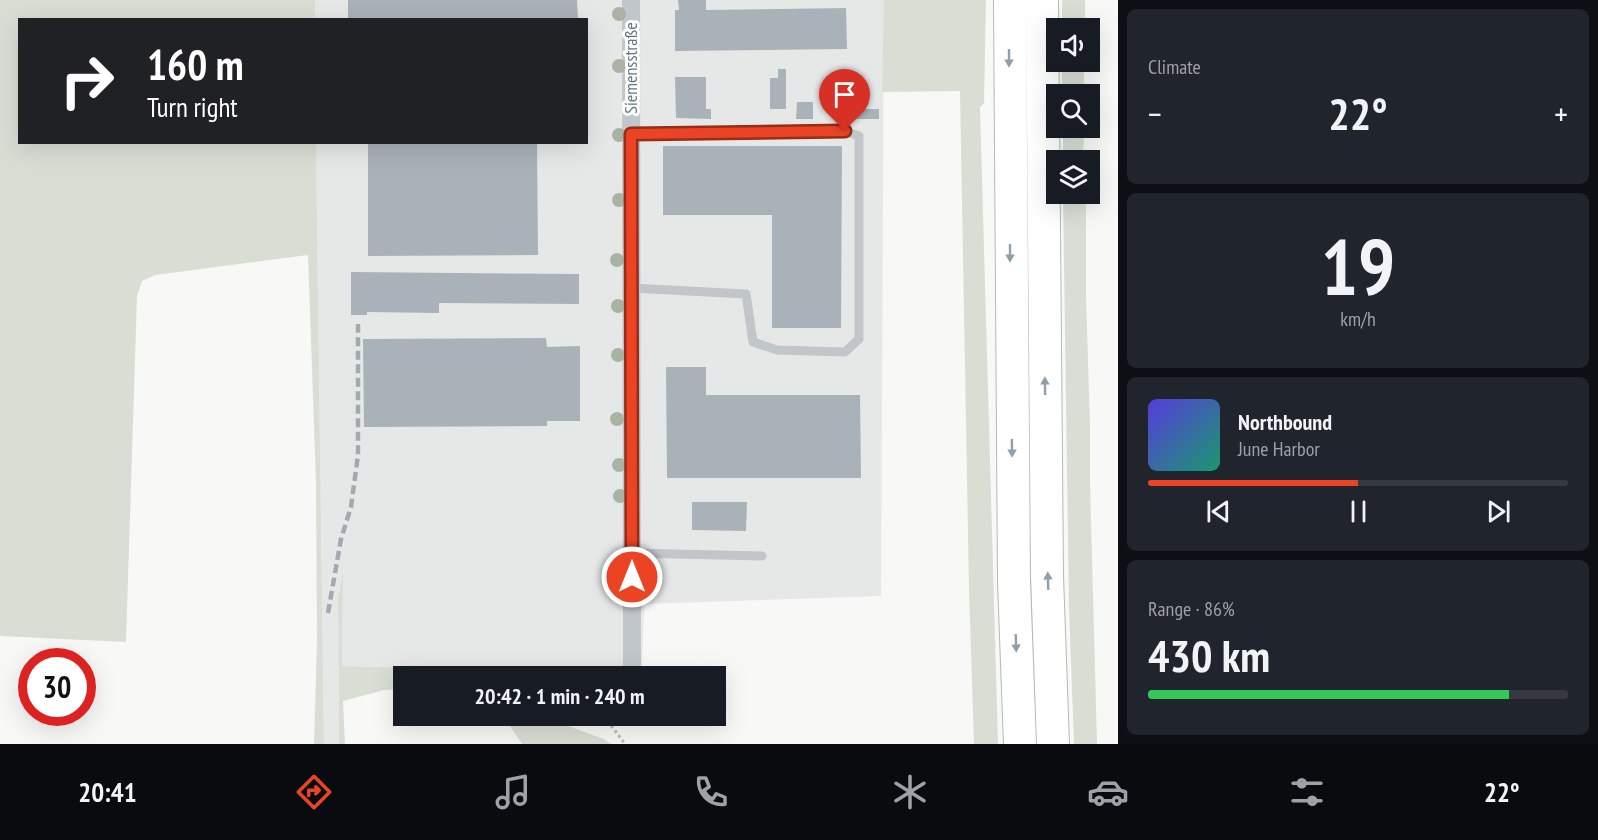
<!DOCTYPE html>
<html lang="en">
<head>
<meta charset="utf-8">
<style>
  body { margin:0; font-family:"PT Sans Narrow",sans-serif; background:#20242c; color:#f1f3f6; height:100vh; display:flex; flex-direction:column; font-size:22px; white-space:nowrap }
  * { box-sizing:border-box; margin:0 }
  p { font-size:20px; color:#9ea1a6 }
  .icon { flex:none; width:33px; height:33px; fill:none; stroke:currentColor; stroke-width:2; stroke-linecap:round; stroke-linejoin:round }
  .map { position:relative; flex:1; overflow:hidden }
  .details { display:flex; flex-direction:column; gap:9px; padding:9px; background:#0d0f14; width:480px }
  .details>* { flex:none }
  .hud { position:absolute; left:18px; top:18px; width:570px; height:126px; border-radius:0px; box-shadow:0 6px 24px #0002; background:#202124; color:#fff; overflow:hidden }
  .tools { position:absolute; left:1046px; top:18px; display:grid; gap:12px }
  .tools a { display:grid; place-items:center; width:54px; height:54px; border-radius:0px; background:#171b24; box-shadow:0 6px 24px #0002; font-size:30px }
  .speed { position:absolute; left:18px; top:648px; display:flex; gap:12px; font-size:30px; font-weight:700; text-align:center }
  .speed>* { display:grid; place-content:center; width:78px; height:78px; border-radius:50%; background:#171b24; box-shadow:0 6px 24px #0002; line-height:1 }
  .speed .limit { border:9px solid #d22; background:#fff; color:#111 }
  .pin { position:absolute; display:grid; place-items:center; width:51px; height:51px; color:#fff; margin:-62px -26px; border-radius:50% 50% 50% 0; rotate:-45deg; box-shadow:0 0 6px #0007 }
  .pin .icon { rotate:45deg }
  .me { position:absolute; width:66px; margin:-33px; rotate:0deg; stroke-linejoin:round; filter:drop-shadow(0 0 4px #0008) }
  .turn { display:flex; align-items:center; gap:21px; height:126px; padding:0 30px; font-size:27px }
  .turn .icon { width:78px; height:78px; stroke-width:2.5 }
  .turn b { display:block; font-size:42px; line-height:51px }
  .big { font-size:45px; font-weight:600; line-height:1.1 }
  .details .tile { flex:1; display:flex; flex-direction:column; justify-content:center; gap:9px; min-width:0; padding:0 21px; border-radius:9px; background:#20242c }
  .details .dial { align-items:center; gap:0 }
  .dial b { font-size:78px; line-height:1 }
  .song { display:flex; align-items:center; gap:18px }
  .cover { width:72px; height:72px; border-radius:9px; background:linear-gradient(135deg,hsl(250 70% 55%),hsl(160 70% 35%)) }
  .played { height:6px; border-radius:3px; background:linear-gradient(90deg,#ea4424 50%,#363941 50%) }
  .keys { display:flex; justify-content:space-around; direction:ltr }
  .heat { display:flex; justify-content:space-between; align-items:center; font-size:33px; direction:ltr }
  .charge { height:9px; border-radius:4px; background:linear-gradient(90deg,#34c759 86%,#363941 0) }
  .trip { position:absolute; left:393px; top:666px; width:333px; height:60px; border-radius:0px; background:#171b24; box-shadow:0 6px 24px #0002; font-weight:600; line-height:60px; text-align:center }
  .dock { display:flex; height:96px; justify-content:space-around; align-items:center; background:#090b0e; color:#9ea1a6 }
  .dock .icon { width:42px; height:42px }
  .dock .selected { color:#ea4424 }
  .dock b { font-size:27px; color:#f1f3f6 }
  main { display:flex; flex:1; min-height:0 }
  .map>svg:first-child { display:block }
  .built { fill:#e6e8e7 }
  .green { fill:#d9ded5 }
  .building { fill:#a8b2b8 }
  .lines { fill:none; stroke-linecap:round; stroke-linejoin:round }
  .motorway-casing { stroke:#b4b9bc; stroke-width:34 }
  .path { stroke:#bbbfc1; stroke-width:3; stroke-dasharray:3 3; stroke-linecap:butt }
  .service { stroke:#c1c6ca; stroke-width:9 }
  .minor { stroke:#c1c6ca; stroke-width:18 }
  .motorway { stroke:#fff; stroke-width:32 }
  .rail { stroke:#a2aab0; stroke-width:4.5; stroke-dasharray:9 4.5; stroke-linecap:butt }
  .tree { fill:#a8b3a4 }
  .oneway { fill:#919fa8 }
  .route-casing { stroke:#982c17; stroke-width:15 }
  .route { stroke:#ea4424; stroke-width:10 }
  .labels { text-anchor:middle; stroke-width:6; stroke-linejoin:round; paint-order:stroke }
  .street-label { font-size:18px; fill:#627682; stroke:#fff }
</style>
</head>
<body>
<main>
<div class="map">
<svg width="1118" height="744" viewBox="0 0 1118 744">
  <rect width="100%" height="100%" fill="#f8f8f6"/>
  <path class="built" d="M315,0h569l-3,596 -237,8 -2,66 -300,-4v-91l-4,23 1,146h-15l-8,-601 270,-1v-122l-271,-1z"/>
  <path class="green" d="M0,0h315v19l-295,1v122l296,1 8,601h-10l3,-104 -1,-156 -8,-229 -153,20 -13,6 -5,15 -11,346 -126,-6z
    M884,0h102l-2,103 -4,4 18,637h-24l-5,-154 -9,-499 -78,1z
    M1062,0h23v28h-23z
    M1062,62h22v32h-22z
    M1063,128h21l-1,32h-20z
    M1063,194h23v102l4,130v57l7,261h-23l-5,-136z
    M343,570l-1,96 267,5 -14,5h-191l-1,13 -19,1 -41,11 2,43h-6l-1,-146z
    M508,716h46v5l50,18 7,5h-89l-12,-18z"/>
  <path class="building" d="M348,0h229l1,20h-230z
    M678,0h28v10l140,-2 1,41 -172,2v-41h4z
    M778,69h8v40h-16v-31h8z
    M675,77h31v32h5v10l-35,-1z
    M797,102h16v17h-17z
    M848,109h31v10h-31z
    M368,142h169l1,113 -170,1z
    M663,146h179l-1,182h-69v-113h-109z
    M351,272l228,2v30l-140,-1v10l-72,-1v3h-16z
    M546,338l1,9 33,-1v75h-33v5l-183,1 -1,-88z
    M666,367h40v28h154l1,83h-194z
    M692,502h55l-1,29 -54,-1z"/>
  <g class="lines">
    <g class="motorway-casing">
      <path id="motorway" d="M1010,0l4,582 6,162
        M1042,0l5,576 6,168"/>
    </g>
    <path class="path" d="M604,716l21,28"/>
    <path class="service" d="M631,134l214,-3 14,5v203l-14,13 -68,-2 -24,-8 -7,-48 -115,-6
      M632,553l130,3"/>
    <path class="minor" d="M630,676l2,-3 -1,-673"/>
    <use href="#motorway" class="motorway"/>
    <path class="rail" d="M328,613l13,-74 10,-32 7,-52v-131"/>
  </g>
  <g class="tree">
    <circle cx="619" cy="14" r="7"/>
    <circle cx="619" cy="66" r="7"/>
    <circle cx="619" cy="135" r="7"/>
    <circle cx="619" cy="200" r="7"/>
    <circle cx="617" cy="260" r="7"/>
    <circle cx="618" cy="306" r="7"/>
    <circle cx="618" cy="355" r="7"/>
    <circle cx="617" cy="419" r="7"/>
    <circle cx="619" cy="465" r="7"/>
    <circle cx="620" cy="496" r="7"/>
  </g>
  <defs><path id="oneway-solid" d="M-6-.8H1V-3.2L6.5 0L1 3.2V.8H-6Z" transform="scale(1.5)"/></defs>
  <g class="oneway">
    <use href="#oneway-solid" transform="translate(1009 58) rotate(90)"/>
    <use href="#oneway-solid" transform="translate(1010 253) rotate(90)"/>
    <use href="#oneway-solid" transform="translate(1045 386) rotate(-91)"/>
    <use href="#oneway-solid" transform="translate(1012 448) rotate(89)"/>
    <use href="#oneway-solid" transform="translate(1048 581) rotate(-92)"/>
    <use href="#oneway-solid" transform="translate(1016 643) rotate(88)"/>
  </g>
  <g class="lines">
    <g class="route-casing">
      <path id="route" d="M632,577l-1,-443 214,-3"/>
    </g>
    <use href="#route" class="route"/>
  </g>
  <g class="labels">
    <g class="street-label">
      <text transform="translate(631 68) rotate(-90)" y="6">Siemensstraße</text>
    </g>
  </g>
</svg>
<div class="tools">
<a><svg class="icon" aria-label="sound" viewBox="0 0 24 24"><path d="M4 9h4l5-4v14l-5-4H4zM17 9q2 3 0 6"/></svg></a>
<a><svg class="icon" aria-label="search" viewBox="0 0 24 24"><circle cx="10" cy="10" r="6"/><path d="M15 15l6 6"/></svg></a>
<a><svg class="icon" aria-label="layers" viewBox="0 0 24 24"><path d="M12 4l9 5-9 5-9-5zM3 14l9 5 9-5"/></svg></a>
</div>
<div class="speed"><div class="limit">30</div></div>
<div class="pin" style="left:845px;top:131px;background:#d93025"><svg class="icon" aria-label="arrive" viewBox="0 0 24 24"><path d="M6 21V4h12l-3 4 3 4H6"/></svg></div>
<svg class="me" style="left:632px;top:577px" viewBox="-20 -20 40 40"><circle r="17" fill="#ea4424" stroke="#fff" stroke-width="3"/><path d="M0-11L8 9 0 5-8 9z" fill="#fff"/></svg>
<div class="trip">20:42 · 1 min · 240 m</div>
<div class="hud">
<div class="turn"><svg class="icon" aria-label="right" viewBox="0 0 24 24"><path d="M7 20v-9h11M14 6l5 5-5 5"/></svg><div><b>160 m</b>Turn right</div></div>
</div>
</div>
<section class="details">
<div class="tile"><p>Climate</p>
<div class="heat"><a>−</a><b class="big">22°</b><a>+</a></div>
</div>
<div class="tile dial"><b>19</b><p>km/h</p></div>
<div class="tile">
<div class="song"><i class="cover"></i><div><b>Northbound</b><p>June Harbor</p></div></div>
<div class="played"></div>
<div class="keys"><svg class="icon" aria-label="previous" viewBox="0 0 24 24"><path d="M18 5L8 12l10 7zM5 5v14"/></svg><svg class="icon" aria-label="pause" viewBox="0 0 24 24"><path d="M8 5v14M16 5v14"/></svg><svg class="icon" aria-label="next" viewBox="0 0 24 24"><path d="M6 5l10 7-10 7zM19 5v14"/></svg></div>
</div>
<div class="tile"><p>Range · 86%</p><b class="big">430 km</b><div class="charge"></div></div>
</section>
</main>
<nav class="dock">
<b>20:41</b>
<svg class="icon selected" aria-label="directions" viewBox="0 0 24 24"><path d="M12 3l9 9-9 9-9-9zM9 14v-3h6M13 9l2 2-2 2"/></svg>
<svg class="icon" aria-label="music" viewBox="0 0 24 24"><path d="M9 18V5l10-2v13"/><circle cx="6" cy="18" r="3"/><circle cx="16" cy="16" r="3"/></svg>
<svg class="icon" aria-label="phone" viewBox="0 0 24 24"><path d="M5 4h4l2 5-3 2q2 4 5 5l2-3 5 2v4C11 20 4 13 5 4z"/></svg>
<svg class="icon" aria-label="climate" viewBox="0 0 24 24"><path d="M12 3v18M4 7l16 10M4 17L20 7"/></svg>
<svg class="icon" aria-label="car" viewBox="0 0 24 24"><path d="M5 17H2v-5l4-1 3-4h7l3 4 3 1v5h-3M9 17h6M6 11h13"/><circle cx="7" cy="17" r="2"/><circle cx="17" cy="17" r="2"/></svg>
<svg class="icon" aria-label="filters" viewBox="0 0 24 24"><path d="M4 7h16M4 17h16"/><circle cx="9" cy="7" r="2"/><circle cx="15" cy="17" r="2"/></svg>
<b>22°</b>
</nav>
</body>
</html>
